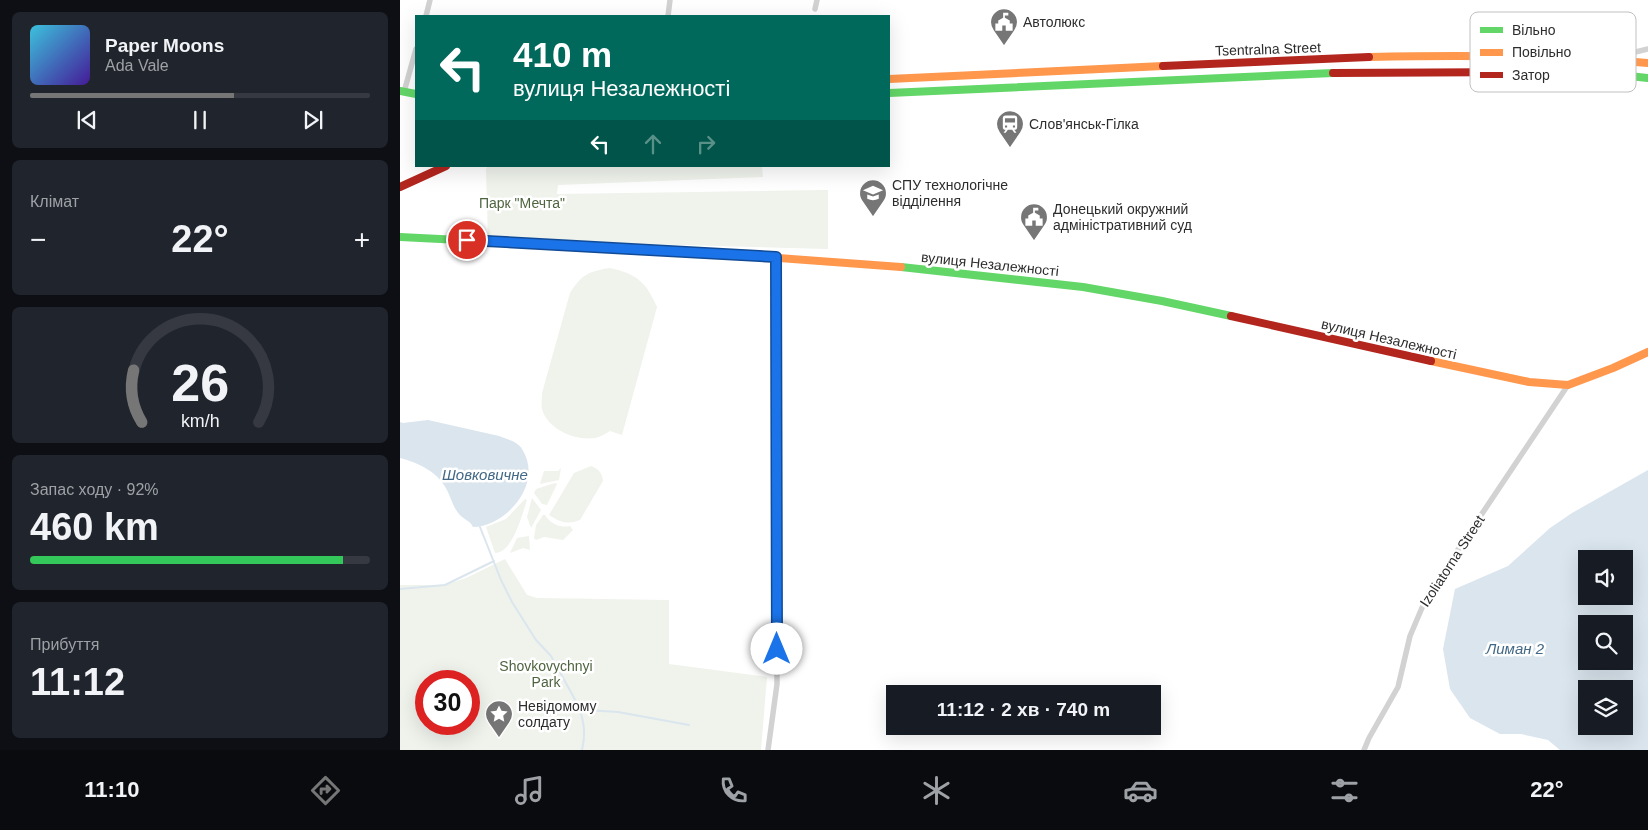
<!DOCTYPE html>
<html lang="uk">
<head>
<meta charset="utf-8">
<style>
  body { margin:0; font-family:Arial,sans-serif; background:#20242c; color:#f1f3f6; height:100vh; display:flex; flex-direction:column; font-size:19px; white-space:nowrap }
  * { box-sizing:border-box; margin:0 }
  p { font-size:16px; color:#9ea1a6 }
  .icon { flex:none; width:28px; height:28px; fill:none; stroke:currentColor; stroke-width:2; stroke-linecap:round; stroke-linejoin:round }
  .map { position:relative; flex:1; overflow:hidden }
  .details { display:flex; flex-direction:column; gap:12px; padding:12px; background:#0d0f14; width:400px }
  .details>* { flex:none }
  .hud { position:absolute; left:15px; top:15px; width:475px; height:152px; border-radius:0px; box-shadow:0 5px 20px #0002; background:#00695c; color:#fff; overflow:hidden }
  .tools { position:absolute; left:1178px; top:550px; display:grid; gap:10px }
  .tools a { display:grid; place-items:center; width:55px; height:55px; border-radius:0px; background:#171b24; box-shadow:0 5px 20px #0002; font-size:25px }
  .speed { position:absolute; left:15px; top:670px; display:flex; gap:10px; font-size:25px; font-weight:700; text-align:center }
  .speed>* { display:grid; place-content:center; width:65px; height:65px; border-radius:50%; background:#171b24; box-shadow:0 5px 20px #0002; line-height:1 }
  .speed .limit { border:8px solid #d22; background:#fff; color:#111 }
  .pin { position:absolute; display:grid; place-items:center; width:42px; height:42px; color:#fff; margin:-21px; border:2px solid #fff; border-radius:50%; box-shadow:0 1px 5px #0007 }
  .me { position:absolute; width:55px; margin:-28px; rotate:0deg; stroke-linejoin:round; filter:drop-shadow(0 0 4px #0008) }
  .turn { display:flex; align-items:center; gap:18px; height:105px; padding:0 15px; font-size:22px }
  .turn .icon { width:65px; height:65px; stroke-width:2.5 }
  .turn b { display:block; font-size:35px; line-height:42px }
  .lanes { display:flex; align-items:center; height:48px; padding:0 15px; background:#0003; justify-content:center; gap:25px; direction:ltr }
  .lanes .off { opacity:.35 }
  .big { font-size:38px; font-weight:700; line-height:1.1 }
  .details .card { flex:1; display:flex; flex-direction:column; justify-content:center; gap:8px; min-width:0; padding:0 18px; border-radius:8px; background:#20242c }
  .details .dial { align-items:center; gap:0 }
  .dial svg { height:130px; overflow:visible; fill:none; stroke:#363941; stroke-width:7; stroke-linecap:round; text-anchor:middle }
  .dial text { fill:#f1f3f6; stroke:none }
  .song { display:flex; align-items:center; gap:15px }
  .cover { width:60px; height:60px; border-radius:8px; background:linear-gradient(135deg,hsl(190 70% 55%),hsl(260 70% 35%)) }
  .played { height:5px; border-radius:2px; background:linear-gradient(90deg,#767676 60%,#363941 60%) }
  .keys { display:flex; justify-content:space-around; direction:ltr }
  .heat { display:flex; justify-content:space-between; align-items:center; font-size:28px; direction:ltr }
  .charge { height:8px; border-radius:4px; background:linear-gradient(90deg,#34c759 92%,#363941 0) }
  .trip { position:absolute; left:486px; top:685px; width:275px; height:50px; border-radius:0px; background:#171b24; box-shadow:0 5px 20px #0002; font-weight:700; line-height:50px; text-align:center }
  .tabs { display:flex; height:80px; justify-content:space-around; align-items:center; background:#090b0e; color:#9ea1a6 }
  .tabs .icon { width:35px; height:35px }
  .tabs .active { color:#767676 }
  .tabs b { font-size:22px; color:#f1f3f6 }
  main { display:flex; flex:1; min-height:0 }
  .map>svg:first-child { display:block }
  .green { fill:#eff3ec; fill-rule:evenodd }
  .water { fill:#dae5ee; fill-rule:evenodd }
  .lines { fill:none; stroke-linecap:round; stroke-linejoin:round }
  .stream { stroke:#dae5ee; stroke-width:2 }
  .street { stroke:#d2d2d2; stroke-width:5.5 }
  .fast { stroke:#63d668; stroke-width:8 }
  .slow { stroke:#ff974d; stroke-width:8 }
  .jam { stroke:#b3261e; stroke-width:8 }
  .route-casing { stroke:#114b97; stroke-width:12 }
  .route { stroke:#1a73e8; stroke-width:9 }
  .labels { text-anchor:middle; stroke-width:5; stroke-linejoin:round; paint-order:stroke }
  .poi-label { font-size:14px; fill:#2d2d2d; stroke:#fff; text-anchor:start }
  .street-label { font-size:14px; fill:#2d2d2d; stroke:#fff }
  .park-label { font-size:14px; fill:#4e643f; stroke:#fff }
  .water-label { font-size:15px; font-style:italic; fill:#436886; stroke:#fff }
  .key { fill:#fff; stroke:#c0c0c0; stroke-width:1 }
  .key-label { font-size:14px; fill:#2d2d2d }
</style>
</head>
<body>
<main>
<section class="details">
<div class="card">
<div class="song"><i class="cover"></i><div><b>Paper Moons</b><p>Ada Vale</p></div></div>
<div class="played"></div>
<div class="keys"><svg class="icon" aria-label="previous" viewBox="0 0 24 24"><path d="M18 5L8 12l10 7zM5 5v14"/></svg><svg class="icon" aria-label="pause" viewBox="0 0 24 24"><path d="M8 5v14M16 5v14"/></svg><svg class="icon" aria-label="next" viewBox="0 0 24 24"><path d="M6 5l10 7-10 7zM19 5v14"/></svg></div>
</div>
<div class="card"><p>Клімат</p>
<div class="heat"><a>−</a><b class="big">22°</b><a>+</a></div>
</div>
<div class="card dial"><svg viewBox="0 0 100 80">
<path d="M14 69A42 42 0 1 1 86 69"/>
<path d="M14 69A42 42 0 0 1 9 37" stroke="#767676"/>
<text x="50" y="56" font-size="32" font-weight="700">26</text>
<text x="50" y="72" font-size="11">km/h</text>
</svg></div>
<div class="card"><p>Запас ходу · 92%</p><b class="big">460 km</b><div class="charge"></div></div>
<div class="card"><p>Прибуття</p><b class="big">11:12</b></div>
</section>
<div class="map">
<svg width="1248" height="750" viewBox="0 0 1248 750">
  <rect width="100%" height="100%" fill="#fff"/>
  <path class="green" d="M88,166h274l1,11 -205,8 -1,9 271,-4v59l-340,-9 -2,-71z
    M210,268c27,6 36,14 47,39l-35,128 -12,-4c-5,3 -10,6 -15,7 -19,3 -47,-8 -53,-29 -1,-4 0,-11 0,-16l28,-100c11,-18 19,-22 40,-25z
    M191,466c8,3 11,7 12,15l-23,39c-13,5 -20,2 -31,-5l25,-42z
    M161,468l-2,12 -19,4 4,-13h14z
    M155,483l2,1 -10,21 -5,-1 -8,-11 2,-4z
    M132,498l9,12 -10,18 -4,-11z
    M125,499l2,1c-5,15 -14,52 -32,53l-9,-26 20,-8z
    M143,515h2c6,9 14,13 25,11l3,4 -10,10 -19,-3 -8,3 -2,-2 2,-13z
    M129,536l1,14 -7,-2 -13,5 7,-15z
    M105,559l22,36 10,3 132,2v64l98,13 -6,73h-361v-165h45l21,-7zM26,681h43v43h-43z"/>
  <path class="water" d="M28,420l71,16c8,3 19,6 23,13 22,34 -15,77 -49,78 -3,-7 -9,-7 -14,-13 -6,-7 -8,-16 -12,-24 -9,-18 -28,-27 -47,-32v-36l3,1z
    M1248,470v280h-88l-12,-10 -27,-6h-21l-30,-16 -20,-29 -7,-40 12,-60 53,-23 42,-38 22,-15zM1186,559h38v37h-38zM1186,624h38v37h-38zM1186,689h38v37h-38z"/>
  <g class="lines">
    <path class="stream" d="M80,527l21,53 11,22 24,38 15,16 27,49 8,5 32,2 71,13
      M0,589l45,-4 49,-24
      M178,705c6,16 8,28 4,45"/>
    <path class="street" d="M415,9l2,-9
      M26,16l4,-16
      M268,16l2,-16
      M1200,73l7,-14 41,-10
      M4,92l12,-43
      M368,750l9,-66 -1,-427
      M964,750l5,-12 29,-51 12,-51 17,-40 141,-211"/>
    <path class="fast" d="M1133,72l67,1 48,5
      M0,91l16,3
      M489,93l444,-20
      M0,237l282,14
      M501,267l182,20 79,14 69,15"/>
    <path class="slow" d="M969,57c93,-2 186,-2 279,6
      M489,79l274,-13
      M282,251l219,16
      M1031,361l98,21 39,3 45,-17 35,-16"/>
    <path class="jam" d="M763,66l206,-9
      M933,73l200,-1
      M0,187l46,-21
      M831,316l200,45"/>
  </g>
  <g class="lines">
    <g class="route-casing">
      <path id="route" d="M67,240l309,17 1,392"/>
    </g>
    <use href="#route" class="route"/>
  </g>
  <defs>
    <g id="civic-pin" transform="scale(1.4375)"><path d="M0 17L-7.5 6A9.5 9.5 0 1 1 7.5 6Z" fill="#767676" stroke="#fff"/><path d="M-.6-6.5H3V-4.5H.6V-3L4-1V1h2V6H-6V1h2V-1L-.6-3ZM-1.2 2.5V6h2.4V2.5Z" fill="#fff"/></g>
    <g id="station-pin" transform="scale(1.4375)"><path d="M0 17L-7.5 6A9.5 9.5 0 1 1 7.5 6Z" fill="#767676" stroke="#fff"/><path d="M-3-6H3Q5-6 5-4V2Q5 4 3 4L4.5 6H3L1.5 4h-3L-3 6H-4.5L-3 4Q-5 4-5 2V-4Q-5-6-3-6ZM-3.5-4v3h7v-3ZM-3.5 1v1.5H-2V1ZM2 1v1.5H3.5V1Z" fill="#fff"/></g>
    <g id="university-pin" transform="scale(1.4375)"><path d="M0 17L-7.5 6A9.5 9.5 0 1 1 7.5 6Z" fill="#767676" stroke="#fff"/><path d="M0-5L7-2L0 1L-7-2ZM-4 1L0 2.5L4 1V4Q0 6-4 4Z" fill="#fff"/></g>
    <g id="sight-pin" transform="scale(1.4375)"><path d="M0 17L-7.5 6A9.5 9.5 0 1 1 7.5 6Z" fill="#767676" stroke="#fff"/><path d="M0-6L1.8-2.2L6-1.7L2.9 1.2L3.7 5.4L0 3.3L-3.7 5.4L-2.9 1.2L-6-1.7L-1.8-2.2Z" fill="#fff"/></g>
  </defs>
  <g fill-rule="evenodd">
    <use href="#civic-pin" x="604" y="22"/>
    <use href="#station-pin" x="610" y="124"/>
    <use href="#university-pin" x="473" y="193"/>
    <use href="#civic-pin" x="634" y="217"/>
    <use href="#sight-pin" x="99" y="714"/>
  </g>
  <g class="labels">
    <g class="poi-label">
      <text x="623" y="27">Автолюкс</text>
      <text x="629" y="129">Слов'янськ-Гілка</text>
      <text x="492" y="190">СПУ технологічне<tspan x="492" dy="16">відділення</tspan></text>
      <text x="653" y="214">Донецький окружний<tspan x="653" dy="16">адміністративний суд</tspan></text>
      <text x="118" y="711">Невідомому<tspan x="118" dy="16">солдату</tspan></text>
    </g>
    <g class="street-label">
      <text transform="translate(868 49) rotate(-2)" y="5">Tsentralna Street</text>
      <text transform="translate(590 264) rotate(6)" y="5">вулиця Незалежності</text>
      <text transform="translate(989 339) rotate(13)" y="5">вулиця Незалежності</text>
      <text transform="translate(1052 561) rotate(-57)" y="5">Izoliatorna Street</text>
    </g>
    <g class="park-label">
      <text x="122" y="208">Парк "Мечта"</text>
      <text x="146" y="671">Shovkovychnyi<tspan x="146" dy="16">Park</tspan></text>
    </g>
    <g class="water-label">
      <text x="85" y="480">Шовковичне</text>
      <text x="1115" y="654">Лиман 2</text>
    </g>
  </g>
  <rect x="1070" y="12" width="166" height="80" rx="8" class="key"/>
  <rect x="1080" y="27" width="23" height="6" fill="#63d668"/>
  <rect x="1080" y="49" width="23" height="7" fill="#ff974d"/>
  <rect x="1080" y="72" width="23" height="6" fill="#b3261e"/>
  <g class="key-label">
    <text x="1112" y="35">Вільно</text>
    <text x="1112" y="57">Повільно</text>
    <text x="1112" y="80">Затор</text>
  </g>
</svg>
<div class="tools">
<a><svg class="icon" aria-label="sound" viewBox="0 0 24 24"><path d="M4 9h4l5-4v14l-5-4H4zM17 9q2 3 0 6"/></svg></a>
<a><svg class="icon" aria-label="search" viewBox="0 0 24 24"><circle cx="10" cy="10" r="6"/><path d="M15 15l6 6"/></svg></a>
<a><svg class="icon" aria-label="layers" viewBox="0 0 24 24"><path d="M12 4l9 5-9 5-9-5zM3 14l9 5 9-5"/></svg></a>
</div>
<div class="speed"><div class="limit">30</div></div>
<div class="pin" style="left:67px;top:240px;background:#d93025"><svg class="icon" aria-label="arrive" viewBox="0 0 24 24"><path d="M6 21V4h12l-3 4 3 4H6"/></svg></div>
<svg class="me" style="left:377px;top:649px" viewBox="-20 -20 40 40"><circle r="19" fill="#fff"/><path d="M0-13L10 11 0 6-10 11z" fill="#1a73e8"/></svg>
<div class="trip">11:12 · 2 хв · 740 m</div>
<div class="hud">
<div class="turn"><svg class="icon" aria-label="left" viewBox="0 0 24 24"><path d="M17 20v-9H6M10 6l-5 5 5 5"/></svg><div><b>410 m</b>вулиця Незалежності</div></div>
<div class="lanes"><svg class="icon" aria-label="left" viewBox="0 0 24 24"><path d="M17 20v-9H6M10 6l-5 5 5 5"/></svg><svg class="icon off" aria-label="ahead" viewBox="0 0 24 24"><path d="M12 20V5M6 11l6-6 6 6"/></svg><svg class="icon off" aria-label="right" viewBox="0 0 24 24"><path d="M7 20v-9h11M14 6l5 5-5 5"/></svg></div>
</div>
</div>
</main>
<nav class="tabs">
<b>11:10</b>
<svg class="icon active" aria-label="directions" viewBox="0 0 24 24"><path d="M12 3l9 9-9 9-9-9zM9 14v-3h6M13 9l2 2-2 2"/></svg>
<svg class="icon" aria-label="music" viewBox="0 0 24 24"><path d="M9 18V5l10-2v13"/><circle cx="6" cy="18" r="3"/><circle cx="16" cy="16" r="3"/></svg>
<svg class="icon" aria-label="phone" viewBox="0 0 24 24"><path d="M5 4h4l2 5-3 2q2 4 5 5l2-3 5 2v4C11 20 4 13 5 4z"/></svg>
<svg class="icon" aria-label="climate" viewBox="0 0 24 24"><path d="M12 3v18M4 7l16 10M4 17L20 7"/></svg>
<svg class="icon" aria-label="car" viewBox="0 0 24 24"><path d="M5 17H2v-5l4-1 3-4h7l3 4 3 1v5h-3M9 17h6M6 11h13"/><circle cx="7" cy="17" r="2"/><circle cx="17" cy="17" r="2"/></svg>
<svg class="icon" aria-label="filters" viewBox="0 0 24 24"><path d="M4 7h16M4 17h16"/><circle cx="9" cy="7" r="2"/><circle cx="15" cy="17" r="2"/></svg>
<b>22°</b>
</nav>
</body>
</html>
